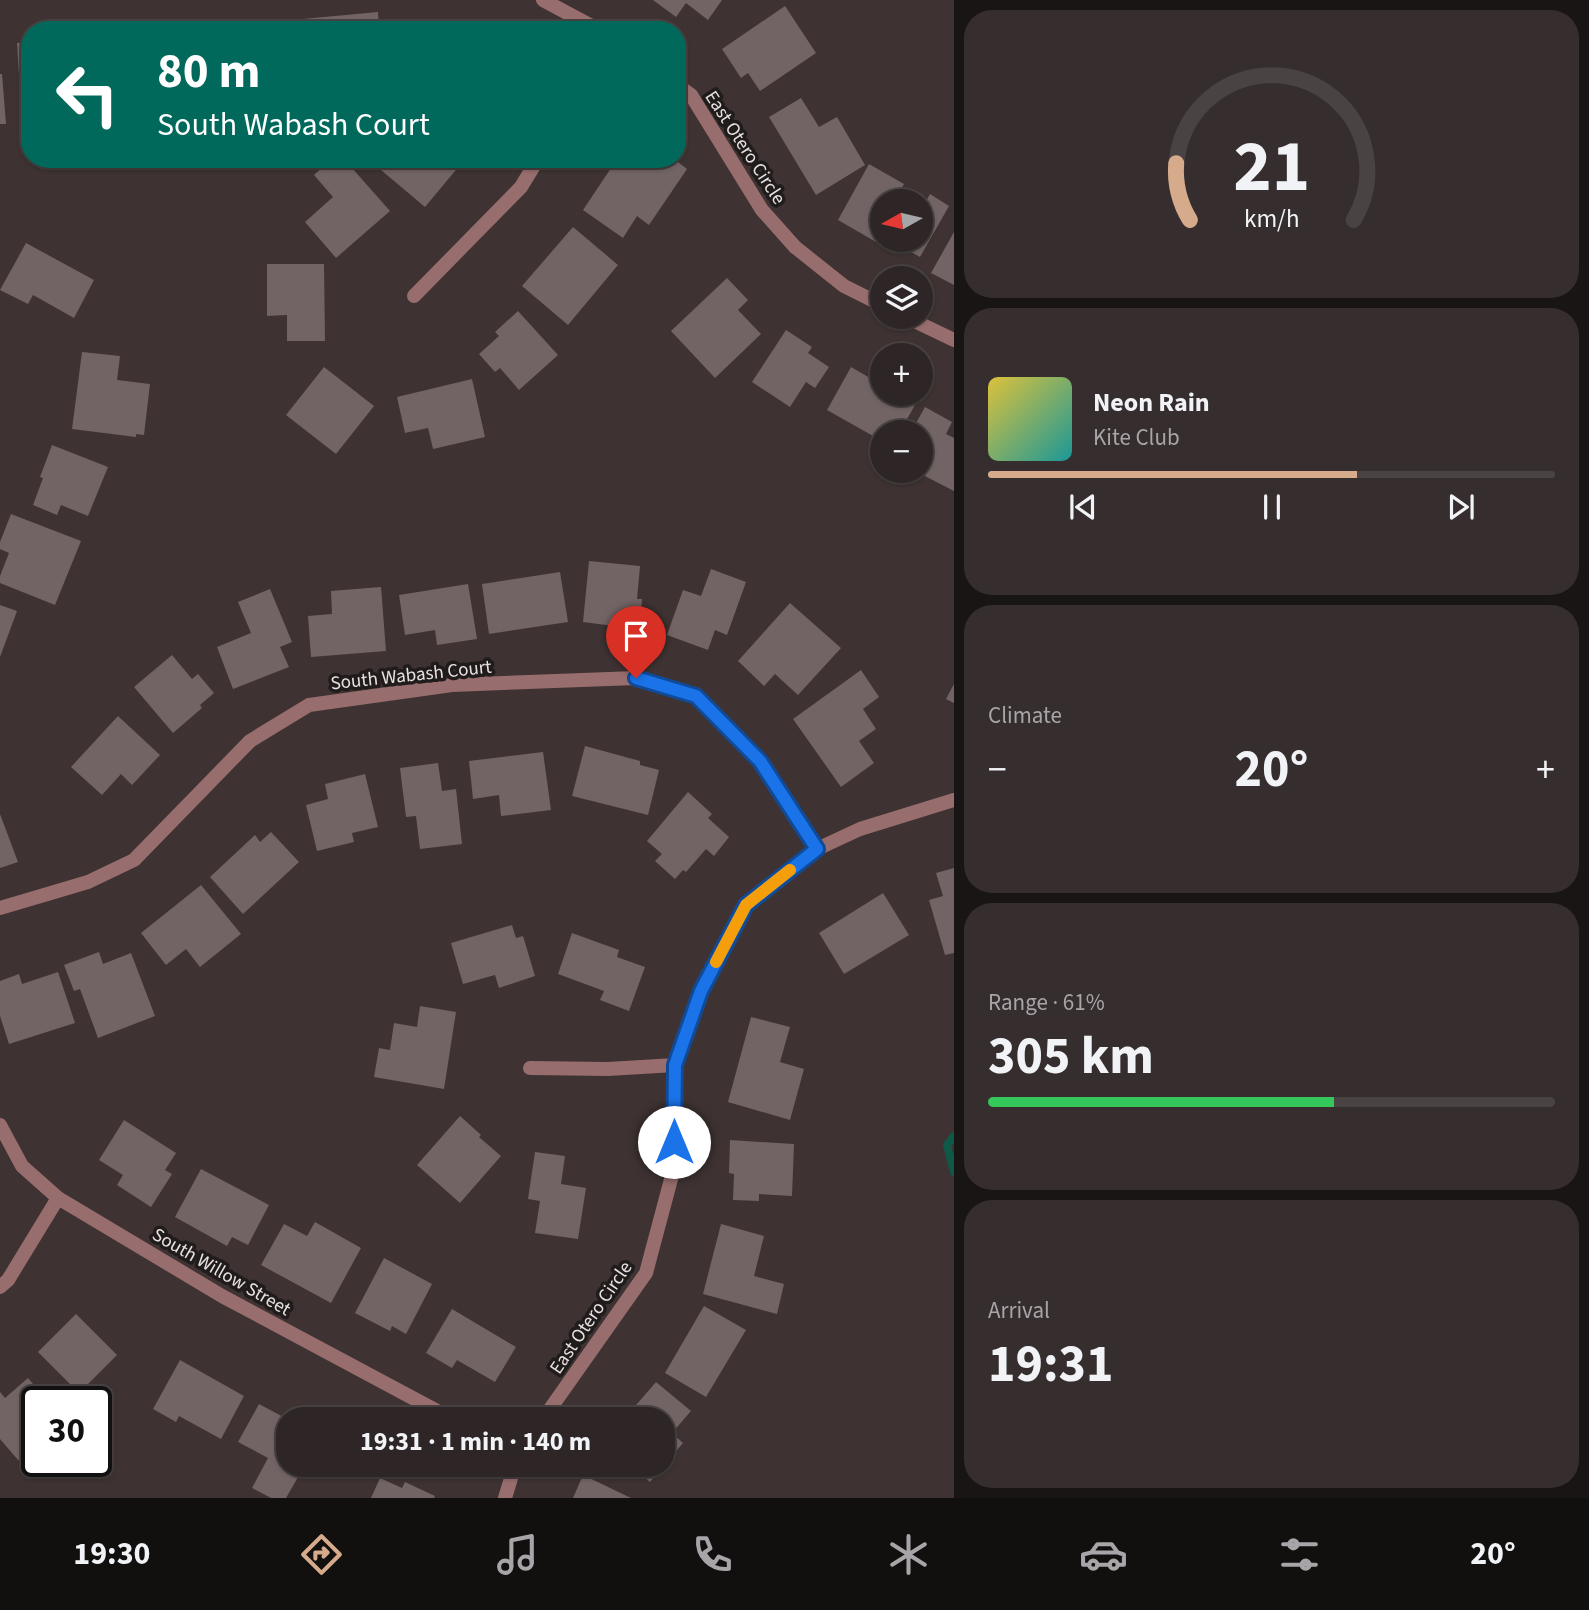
<!DOCTYPE html>
<html lang="en">
<head>
<meta charset="utf-8">
<style>
  body { margin:0; font-family:"Source Sans 3",sans-serif; background:#362e2e; color:#f1f3f6; height:100vh; display:flex; flex-direction:column; font-size:26px; white-space:nowrap }
  * { box-sizing:border-box; margin:0 }
  p { font-size:23px; color:#a7a5a7 }
  .icon { flex:none; width:38px; height:38px; fill:none; stroke:currentColor; stroke-width:2; stroke-linecap:round; stroke-linejoin:round }
  .map { position:relative; flex:1; overflow:hidden }
  .side { display:flex; flex-direction:column; gap:10px; padding:10px; background:#191515; width:635px }
  .side>* { flex:none }
  .top-card { position:absolute; left:21px; top:21px; width:665px; height:147px; border-radius:28px; box-shadow:0 2px 5px #0004,0 0 0 2px #494343; background:#00695c; color:#fff; overflow:hidden }
  .needle { width:46px; rotate:262deg }
  .buttons { position:absolute; left:870px; top:189px; display:grid; gap:14px }
  .buttons a { display:grid; place-items:center; width:63px; height:63px; border-radius:50%; background:#2e2626; box-shadow:0 2px 5px #0004,0 0 0 2px #494343; font-size:35px }
  .speed { position:absolute; left:21px; top:1386px; display:flex; gap:14px; font-size:35px; font-weight:700; text-align:center }
  .speed>* { display:grid; place-content:center; width:91px; height:91px; border-radius:50%; background:#2e2626; box-shadow:0 2px 5px #0004,0 0 0 2px #494343; line-height:1 }
  .speed .limit { border:4px solid #111; border-radius:10px; background:#fff; color:#111 }
  .pin { position:absolute; display:grid; place-items:center; width:60px; height:60px; color:#fff; margin:-72px -30px; border-radius:50% 50% 50% 0; rotate:-45deg; box-shadow:0 0 7px #0007 }
  .pin .icon { rotate:45deg }
  .me { position:absolute; width:77px; margin:-38px; rotate:0deg; stroke-linejoin:round; filter:drop-shadow(0 0 5px #0008) }
  .turn { display:flex; align-items:center; gap:24px; height:147px; padding:0 21px; font-size:32px }
  .turn .icon { width:91px; height:91px; stroke-width:2.5 }
  .turn b { display:block; font-size:49px; line-height:60px }
  .big { font-size:52px; font-weight:700; line-height:1.1 }
  .side .tile { flex:1; display:flex; flex-direction:column; justify-content:center; gap:10px; min-width:0; padding:0 24px; border-radius:28px; background:#362e2e }
  .side .dial { align-items:center; gap:0 }
  .dial svg { height:182px; overflow:visible; fill:none; stroke:#494343; stroke-width:7; stroke-linecap:round; text-anchor:middle }
  .dial text { fill:#f1f3f6; stroke:none }
  .song { display:flex; align-items:center; gap:21px }
  .cover { width:84px; height:84px; border-radius:10px; background:linear-gradient(135deg,hsl(50 70% 55%),hsl(180 70% 35%)) }
  .played { height:7px; border-radius:4px; background:linear-gradient(90deg,#d6ab8b 65%,#494343 65%) }
  .keys { display:flex; justify-content:space-around; direction:ltr }
  .heat { display:flex; justify-content:space-between; align-items:center; font-size:38px; direction:ltr }
  .charge { height:10px; border-radius:5px; background:linear-gradient(90deg,#34c759 61%,#494343 0) }
  .trip { position:absolute; left:276px; top:1407px; width:399px; height:70px; border-radius:28px; background:#2e2626; box-shadow:0 2px 5px #0004,0 0 0 2px #494343; font-weight:700; line-height:70px; text-align:center }
  .menu { display:flex; height:112px; justify-content:space-around; align-items:center; background:#120f0f; color:#a7a5a7 }
  .menu .icon { width:49px; height:49px }
  .menu .current { color:#d6ab8b }
  .menu b { font-size:32px; color:#f1f3f6 }
  main { display:flex; flex:1; min-height:0 }
  .map>svg:first-child { display:block }
  .lines { fill:none; stroke-linecap:round; stroke-linejoin:round }
  .stream { stroke:#0f5948; stroke-width:8 }
  .building { fill:#726464 }
  .street { stroke:#986d6d; stroke-width:14 }
  .route-casing { stroke:#114b97; stroke-width:18 }
  .route { stroke:#1a73e8; stroke-width:12 }
  .slow { stroke:#f59e0b; stroke-width:12 }
  .labels { text-anchor:middle; stroke-width:7; stroke-linejoin:round; paint-order:stroke }
  .street-label { font-size:19px; fill:#e9e1e1; stroke:#211c1c }
</style>
</head>
<body>
<main>
<div class="map">
<svg width="954" height="1498" viewBox="0 0 954 1498">
  <rect width="100%" height="100%" fill="#3e3232"/>
  <g class="lines">
    <path class="stream" d="M954,1136l-7,9 7,27"/>
  </g>
  <path class="building" d="M653,0h69l-14,20 -22,-17 -10,14z
    M785,6l31,47 -56,38 -12,-18 -7,5 -19,-29z
    M378,12l1,18h-87v-10z
    M269,21l1,9h-68v-2z
    M30,42v49l-10,1 -3,-49z
    M0,74h2l4,50h-6z
    M801,98l18,29 18,-10 28,48 -49,30 -47,-78z
    M332,159h12l46,52 -54,47 -31,-36 28,-25 -19,-22z
    M391,159h74l-40,48 -44,-37z
    M617,159h57l13,10 -38,56 -12,-9 -14,22 -40,-28z
    M869,164l35,20 -6,10 12,7h-28v34l-1,-1 -5,8 -38,-22z
    M930,194l19,12 -29,51 -30,-17h30v-33l2,1z
    M573,227l45,38 -50,60 -46,-39z
    M954,232v53l-23,-12z
    M26,243l68,37 -20,38 -41,-23 -5,9 -28,-14z
    M267,264h57l1,77h-38v-26l-20,1z
    M727,278l21,22 -10,10 23,24 -46,44 -44,-47z
    M518,311l40,44 -39,35 -19,-22 -5,4 -16,-18 20,-18 -4,-4z
    M786,330l26,17 -4,6 21,14 -14,21 -9,-6 -16,25 -38,-25z
    M82,352l38,4 -3,24 33,4 -6,51 -8,-1v3l-64,-8z
    M324,367l50,39 -38,48 -50,-39z
    M851,367l31,18v9h16l18,9 -16,29h-18v9l-55,-31z
    M472,379l13,58 -52,12 -5,-21 -23,5 -8,-36z
    M925,407l27,15 -6,12 8,4v53l-39,-20h5v-39h-9z
    M52,445l56,22 -20,49 -27,-11 -4,10 -24,-10 10,-27 -3,-1z
    M11,514l70,27 -26,64 -55,-22v-7l9,-23 -9,-4v-7z
    M589,561l51,5 -3,33h5l-2,24 -17,-1 -1,5 -39,-5z
    M711,569l35,13 -19,53 -12,-5 -7,20 -41,-15 16,-45 18,6z
    M560,572l8,50 -79,12 -7,-50z
    M468,584l9,55 -40,6 -2,-15 -30,5 -6,-40z
    M381,587l5,64 -75,6 -3,-41 24,-2 -1,-23z
    M270,589l22,53 -12,5 9,20 -56,22 -16,-42 34,-14 -13,-31z
    M790,603l51,45 -43,47 -23,-21 -11,12 -26,-25z
    M0,605l17,6 -17,46z
    M172,655l20,24 6,-5 16,19 -14,12 2,3 -29,25 -39,-46z
    M861,670l18,27 -16,12 13,20 -17,12 15,22 -33,24 -48,-68z
    M954,684v19l-8,-4z
    M118,716l42,39 -28,30 -11,-11 -19,21 -31,-28z
    M585,746l55,15v4l19,5 -11,45 -76,-19z
    M543,752l8,58 -50,6 -2,-21 -26,4 -4,-38z
    M438,763l4,28 14,-2 6,55 -42,5 -4,-33 -10,1 -6,-49z
    M365,774l13,53 -26,6 2,9 -37,9 -11,-46 22,-6 -3,-15z
    M688,792l24,22 -4,4 21,19 -15,19 -8,-7 -20,23 -3,-2 -8,9 -20,-18 7,-7 -15,-13z
    M0,814l18,48 -18,6z
    M271,832l28,30 -56,52 -33,-37 45,-42 5,7z
    M954,868v85l-9,2 -16,-55 14,-4 -7,-23z
    M201,885l40,49 -41,33 -14,-18 -20,16 -25,-32z
    M883,893l26,42 -65,39 -25,-41z
    M512,925l4,13 7,-2 12,40 -36,12 -4,-13 -32,9 -12,-41z
    M572,933l47,17 -2,7 28,10 -16,44 -29,-11 4,-9 -46,-17z
    M99,952l4,12 28,-11 24,63 -57,22 -18,-49 -6,2 -10,-26z
    M58,972l17,51 -66,21 -9,-28v-35l19,-7 3,10z
    M420,1006l36,6 -12,77 -70,-12 5,-29 11,2 4,-27 23,4z
    M751,1017l39,10 -10,35 24,7 -14,51 -62,-18z
    M460,1116l21,19 -2,2 22,19 -41,47 -43,-38z
    M124,1120l52,33 -11,17 7,4 -21,33 -34,-22 6,-10 -24,-15z
    M730,1140l64,4 -2,52 -33,-2v7l-26,-1 1,-26 -5,-1z
    M535,1152l30,4 -4,28 25,4 -8,51 -43,-6 5,-32 -12,-2z
    M201,1169l68,36 -21,40 -16,-8 -5,9 -52,-29z
    M315,1222l46,26 -30,55 -70,-38 23,-41 23,12z
    M721,1224l43,12 -10,40 30,8 -7,30 -74,-20z
    M384,1258l48,26 -26,50 -14,-8 -2,5 -35,-18z
    M704,1306l42,24 -40,67 -41,-24z
    M452,1309l64,38 -21,35 -38,-22 -5,8 -26,-15z
    M76,1314l41,41 -38,38 -41,-41z
    M180,1360l64,36 -23,43 -42,-23 -3,6 -23,-13z
    M28,1378l20,24h-11v56l-12,10 -25,-29v-47l5,6z
    M656,1382l35,29 -19,22 11,10 -33,39 -20,-17h33v-46h-39z
    M259,1404l30,16v45h16l-19,33h-15l-19,-10 16,-30 -30,-16z
    M583,1475l48,23h-58z
    M380,1478l22,10 3,-6 30,14 -1,2h-63z"/>
  <g class="lines">
    <path class="street" d="M543,0l56,30
      M677,85l14,10 71,115 33,37 49,39 38,19
      M414,296l107,-109 17,-28
      M906,317l48,23
      M0,908l88,-26 46,-22 116,-119 59,-36 143,-20 184,-7 60,18 63,65 58,88
      M530,1068l78,1 67,-4
      M0,1125l22,41 36,32 164,98 230,123
      M0,1287l8,-7 50,-82
      M543,1419l103,-146 28,-105 1,-103 26,-74 45,-86 71,-56 43,-20 94,-29
      M505,1498l10,-33"/>
  </g>
  <g class="lines">
    <g class="route-casing">
      <path id="route" d="M636,678l60,18 64,65 57,88 -71,56 -45,86 -26,74 -1,77"/>
    </g>
    <use href="#route" class="route"/>
    <path class="slow" d="M716,962l30,-57 44,-35"/>
  </g>
  <g class="labels">
    <g class="street-label">
      <text transform="translate(746 147) rotate(57)" y="7">East Otero Circle</text>
      <text transform="translate(411 674) rotate(-6)" y="7">South Wabash Court</text>
      <text transform="translate(222 1271) rotate(30)" y="7">South Willow Street</text>
      <text transform="translate(590 1317) rotate(-56)" y="7">East Otero Circle</text>
    </g>
  </g>
</svg>
<div class="buttons">
<a><svg class="needle" viewBox="-14 -14 28 28"><path d="M0-13l5 13h-10z" fill="#e53935"/><path d="M0 13l5-13h-10z" fill="#a7a5a7"/></svg></a>
<a><svg class="icon" aria-label="layers" viewBox="0 0 24 24"><path d="M12 4l9 5-9 5-9-5zM3 14l9 5 9-5"/></svg></a>
<a>+</a>
<a>−</a>
</div>
<div class="speed"><div class="limit">30</div></div>
<div class="pin" style="left:636px;top:678px;background:#d93025"><svg class="icon" aria-label="arrive" viewBox="0 0 24 24"><path d="M6 21V4h12l-3 4 3 4H6"/></svg></div>
<svg class="me" style="left:674px;top:1142px" viewBox="-20 -20 40 40"><circle r="19" fill="#fff"/><path d="M0-13L10 11 0 6-10 11z" fill="#1a73e8"/></svg>
<div class="trip">19:31 · 1 min · 140 m</div>
<div class="top-card">
<div class="turn"><svg class="icon" aria-label="left" viewBox="0 0 24 24"><path d="M17 20v-9H6M10 6l-5 5 5 5"/></svg><div><b>80 m</b>South Wabash Court</div></div>
</div>
</div>
<section class="side">
<div class="tile dial"><svg viewBox="0 0 100 80">
<path d="M14 69A42 42 0 1 1 86 69"/>
<path d="M14 69A42 42 0 0 1 8 44" stroke="#d6ab8b"/>
<text x="50" y="56" font-size="32" font-weight="700">21</text>
<text x="50" y="72" font-size="11">km/h</text>
</svg></div>
<div class="tile">
<div class="song"><i class="cover"></i><div><b>Neon Rain</b><p>Kite Club</p></div></div>
<div class="played"></div>
<div class="keys"><svg class="icon" aria-label="previous" viewBox="0 0 24 24"><path d="M18 5L8 12l10 7zM5 5v14"/></svg><svg class="icon" aria-label="pause" viewBox="0 0 24 24"><path d="M8 5v14M16 5v14"/></svg><svg class="icon" aria-label="next" viewBox="0 0 24 24"><path d="M6 5l10 7-10 7zM19 5v14"/></svg></div>
</div>
<div class="tile"><p>Climate</p>
<div class="heat"><a>−</a><b class="big">20°</b><a>+</a></div>
</div>
<div class="tile"><p>Range · 61%</p><b class="big">305 km</b><div class="charge"></div></div>
<div class="tile"><p>Arrival</p><b class="big">19:31</b></div>
</section>
</main>
<nav class="menu">
<b>19:30</b>
<svg class="icon current" aria-label="directions" viewBox="0 0 24 24"><path d="M12 3l9 9-9 9-9-9zM9 14v-3h6M13 9l2 2-2 2"/></svg>
<svg class="icon" aria-label="music" viewBox="0 0 24 24"><path d="M9 18V5l10-2v13"/><circle cx="6" cy="18" r="3"/><circle cx="16" cy="16" r="3"/></svg>
<svg class="icon" aria-label="phone" viewBox="0 0 24 24"><path d="M5 4h4l2 5-3 2q2 4 5 5l2-3 5 2v4C11 20 4 13 5 4z"/></svg>
<svg class="icon" aria-label="climate" viewBox="0 0 24 24"><path d="M12 3v18M4 7l16 10M4 17L20 7"/></svg>
<svg class="icon" aria-label="car" viewBox="0 0 24 24"><path d="M5 17H2v-5l4-1 3-4h7l3 4 3 1v5h-3M9 17h6M6 11h13"/><circle cx="7" cy="17" r="2"/><circle cx="17" cy="17" r="2"/></svg>
<svg class="icon" aria-label="filters" viewBox="0 0 24 24"><path d="M4 7h16M4 17h16"/><circle cx="9" cy="7" r="2"/><circle cx="15" cy="17" r="2"/></svg>
<b>20°</b>
</nav>
</body>
</html>
